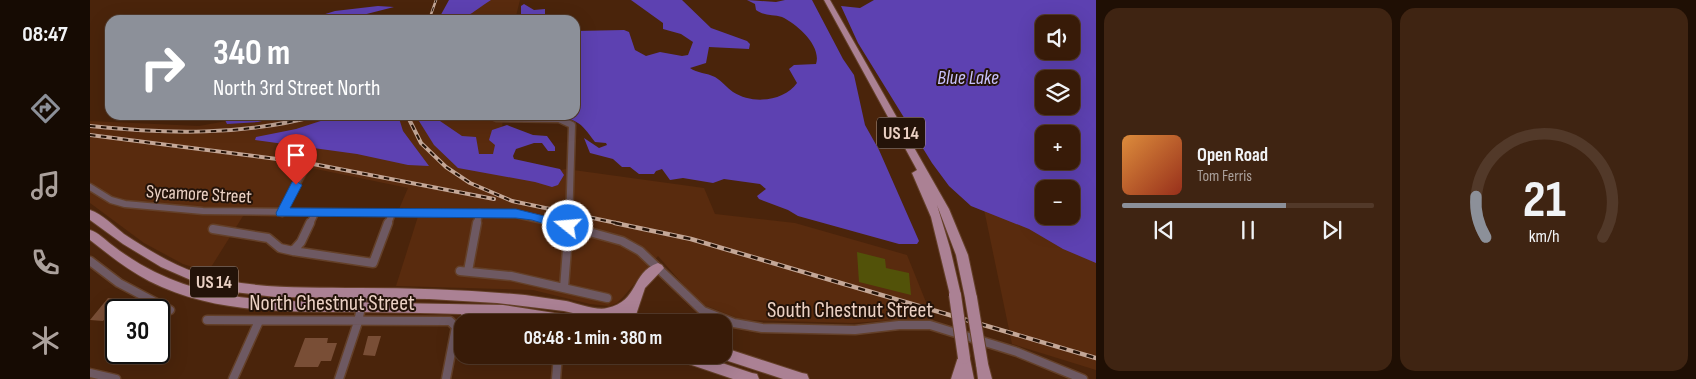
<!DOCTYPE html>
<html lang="en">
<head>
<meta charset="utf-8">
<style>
  body { margin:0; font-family:"Sofia Sans Condensed",sans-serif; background:#3f2412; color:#f1f3f6; height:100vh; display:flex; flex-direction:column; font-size:19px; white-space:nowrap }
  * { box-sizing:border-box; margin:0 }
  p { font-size:16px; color:#aba19c }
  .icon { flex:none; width:28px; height:28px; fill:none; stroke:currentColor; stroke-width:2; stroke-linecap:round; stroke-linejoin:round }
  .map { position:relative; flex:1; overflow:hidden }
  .panel { display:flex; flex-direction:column; gap:8px; padding:8px; background:#1f0f04; width:600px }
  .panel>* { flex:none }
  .hud { position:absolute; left:15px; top:15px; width:475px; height:105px; border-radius:15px; box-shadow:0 5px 20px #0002,0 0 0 1px #523929; background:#8c9099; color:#fff; overflow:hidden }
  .fabs { position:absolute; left:945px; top:15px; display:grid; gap:10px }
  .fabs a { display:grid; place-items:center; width:45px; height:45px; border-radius:10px; background:#381b08; box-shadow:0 5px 20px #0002,0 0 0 1px #523929; font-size:25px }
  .speed { position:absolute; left:15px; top:299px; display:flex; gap:10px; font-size:25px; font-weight:700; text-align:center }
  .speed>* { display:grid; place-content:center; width:65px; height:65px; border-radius:50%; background:#381b08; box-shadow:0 5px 20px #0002,0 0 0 1px #523929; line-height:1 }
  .speed .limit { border:2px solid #111; border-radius:8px; background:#fff; color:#111 }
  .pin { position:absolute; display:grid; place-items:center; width:42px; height:42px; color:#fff; margin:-51px -21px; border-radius:50% 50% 50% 0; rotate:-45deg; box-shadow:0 0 5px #0007 }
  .pin .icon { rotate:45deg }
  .me { position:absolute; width:55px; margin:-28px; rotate:287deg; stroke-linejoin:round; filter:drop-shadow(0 0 4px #0008) }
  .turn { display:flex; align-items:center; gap:18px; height:105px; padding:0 25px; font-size:22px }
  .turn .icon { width:65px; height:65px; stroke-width:2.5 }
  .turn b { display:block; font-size:35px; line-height:42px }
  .panel .tile { flex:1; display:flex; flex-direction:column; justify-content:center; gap:8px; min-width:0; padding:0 18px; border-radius:15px; background:#3f2412 }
  .panel .dial { align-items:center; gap:0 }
  .dial svg { height:130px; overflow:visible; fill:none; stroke:#523929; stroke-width:7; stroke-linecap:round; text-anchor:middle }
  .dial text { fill:#f1f3f6; stroke:none }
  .song { display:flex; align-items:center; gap:15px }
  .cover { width:60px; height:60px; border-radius:8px; background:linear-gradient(135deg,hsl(30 70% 55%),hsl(10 70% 35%)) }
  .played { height:5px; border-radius:2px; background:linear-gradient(90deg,#8c9099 65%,#523929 65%) }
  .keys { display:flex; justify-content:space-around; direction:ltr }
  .panel .tiles { flex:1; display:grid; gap:8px; grid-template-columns:repeat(2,1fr) }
  .trip { position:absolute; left:364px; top:314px; width:278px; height:50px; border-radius:15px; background:#381b08; box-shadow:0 5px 20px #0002,0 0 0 1px #523929; font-weight:700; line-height:50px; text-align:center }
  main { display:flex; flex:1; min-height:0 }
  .tab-bar { display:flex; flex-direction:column; width:90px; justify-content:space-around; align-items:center; background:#160b03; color:#aba19c }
  .tab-bar .icon { width:35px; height:35px }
  .tab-bar .on { color:#8c9099 }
  .tab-bar b { font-size:22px; color:#f1f3f6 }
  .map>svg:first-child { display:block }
  .built { fill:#592b0e }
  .green { fill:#525209 }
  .water { fill:#5d41b1; fill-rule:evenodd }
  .building { fill:#794e36 }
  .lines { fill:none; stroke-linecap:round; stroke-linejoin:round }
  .street-far1-casing { stroke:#644029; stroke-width:9 }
  .street-casing { stroke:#644029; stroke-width:11 }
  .primary-casing { stroke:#644029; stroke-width:2 }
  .street-far1 { stroke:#6e5962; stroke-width:6 }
  .street { stroke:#6e5962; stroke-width:8 }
  .primary { fill:#ab8194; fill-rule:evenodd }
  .rail-far2-casing { stroke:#c4a797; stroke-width:2.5 }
  .rail-far1-casing { stroke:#c4a797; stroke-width:4 }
  .rail-casing { stroke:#c4a797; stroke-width:4.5 }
  .rail-far2 { stroke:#241309; stroke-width:1; stroke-dasharray:4.5; stroke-linecap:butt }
  .rail-far1 { stroke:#241309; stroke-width:2; stroke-dasharray:5.5; stroke-linecap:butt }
  .rail { stroke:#241309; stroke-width:2.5; stroke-dasharray:7; stroke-linecap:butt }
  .primary-bridge-casing { stroke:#644029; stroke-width:14; stroke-linecap:butt }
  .primary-bridge { stroke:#ab8194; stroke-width:12 }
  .route { fill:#1a73e8; stroke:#114b97 }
  .labels { text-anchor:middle; stroke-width:4; stroke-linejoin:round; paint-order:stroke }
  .shield { fill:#241309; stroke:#af988c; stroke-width:1 }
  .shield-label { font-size:18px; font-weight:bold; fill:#ebd1c4 }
  .street-label { font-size:19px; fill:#ebd1c4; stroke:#241309 }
  .water-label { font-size:20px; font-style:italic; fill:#c8c1fb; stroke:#241309 }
  .near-street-label { font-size:22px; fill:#ebd1c4; stroke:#241309 }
</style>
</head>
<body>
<main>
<nav class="tab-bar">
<b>08:47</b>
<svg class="icon on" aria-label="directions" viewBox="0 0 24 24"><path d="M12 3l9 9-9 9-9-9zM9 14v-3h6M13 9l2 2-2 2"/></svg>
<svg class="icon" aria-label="music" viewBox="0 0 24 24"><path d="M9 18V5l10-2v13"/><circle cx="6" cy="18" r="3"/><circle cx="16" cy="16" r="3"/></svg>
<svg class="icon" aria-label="phone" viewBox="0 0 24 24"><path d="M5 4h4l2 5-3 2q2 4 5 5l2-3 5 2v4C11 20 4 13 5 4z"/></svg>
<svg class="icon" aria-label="climate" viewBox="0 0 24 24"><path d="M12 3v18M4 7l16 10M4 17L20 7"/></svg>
</nav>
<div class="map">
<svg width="1006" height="379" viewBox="0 0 1006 379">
  <rect width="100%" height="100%" fill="#4a240b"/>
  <path class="built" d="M387,0h43l-5,20h-71z
    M169,115h244l-3,46 43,13 23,-5 138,19 11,26 80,9 112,32 27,67 -20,-3 -62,4 -110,-3 -43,-17 -41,-47 -34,40 -7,7 -8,3 -19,-2 -57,-14 -137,-4 24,-76 -21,-1 9,-21 -97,-20 -27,49 -41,-1 -35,56 -25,-8 -39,-21 -54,-40v-82l109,5z
    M890,190l64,26 52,15v139l-84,-26z"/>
  <path class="green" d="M767,252l28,7 1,9 23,5 2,22 -52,-13z"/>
  <path class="water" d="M359,0h42c-24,15 -21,20 -53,20z
    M541,0h51l29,28 36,13 3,3 -1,5 -40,-2 -3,16 -16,5c7,5 17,5 25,9 7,4 12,11 18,15 20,13 51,9 64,-9l-8,-14 5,-4 22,-1c6,-18 -19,-40 -34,-47 -9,-3 -18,-1 -26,-7l-1,-6 -8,-4 29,2 9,-2h27l31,59 11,16 11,50 14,25 40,91 -2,3h-18l-101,-28 -10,-6 -29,-11 -2,-3 9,-7 -6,-5 -36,-5 -11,4 -30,-5 -13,2 -8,-11 -6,2 -2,3h-15l-9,-7h-8l-9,-8 -23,-6 -6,-15 15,10 8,-3 -1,-2 -11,-1c-16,-22 -18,-22 -44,-27h24v-84l49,-1 5,2 6,18 11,6 14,-4 22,4 6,-1 5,-13 -12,-8 -18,-5v-6z
    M784,0h222v263l-33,-14 -34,-20 -58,-23 -22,-20 -17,-23 -74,-120 -17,-37 19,2zM954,24h27v27h-27zM954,79h27v27h-27zM954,134h27v27h-27zM954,189h27v27h-27z
    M434,4l10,6 11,-1v6l-16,5 -11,-1 3,-4v-9z
    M288,6l16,1 -47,12 -41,1 29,-9z
    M139,115h57l-28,7 -31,2 -3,-6z
    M249,115h59l5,16 26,35 -21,-1 -51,-11 -102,-14 1,-3 40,-8z
    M338,116l12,5 22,15 14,1 3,17h14l2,-9 -6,-5 3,-10 15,-5 26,10 14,1 8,11v4h-7l-6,-8h-8l-18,6 -3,7 1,3 46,10 4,6 -6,10 -6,2 -17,-5 -77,-14 -24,-23 -15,-24z"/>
  <path class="building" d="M18,298l13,1 -18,22 -13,-1z
    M278,336h13l-6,20 -12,-1z
    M215,338h23l-1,5h10l-6,18h-10l-3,6h-24z"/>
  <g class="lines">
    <g class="street-far1-casing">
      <path id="street-far1" d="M400,115l7,3 62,1 13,6 -3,99
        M0,187l21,13 14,4 78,7 313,3 45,10
        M192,213l21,-42
        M220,224l5,-11
        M298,224l4,-11
        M387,224l2,-11"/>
    </g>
    <g class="street-casing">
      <path id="street" d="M467,223l65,18 18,10 63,60 31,12 28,5 93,2 44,-5h31l87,27 66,27
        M123,229l55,9 12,10 13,3 80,12 15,-40
        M203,251l8,-9 9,-19
        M0,261l29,22 51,27
        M370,271l51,5 96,22
        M378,271l9,-48
        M474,288l5,-65
        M117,320l243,1 6,6 -10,52
        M0,373l26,6
        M143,379l26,-58
        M249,379l19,-57 6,-29
        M466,379l2,-24"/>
    </g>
    <g class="primary-casing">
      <path id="primary" d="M734,0h6l119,209 19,46 9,43 -2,4 -4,1 -4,-1 -2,-4 -9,-43 -19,-50 13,43 11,47 -2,4 -4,1 -4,-1 -20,-82 -19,-44 5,-3z
        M0,210c12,4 24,16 34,24 23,15 47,30 73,39 53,17 107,14 162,15 55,0 110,2 166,7 14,2 27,4 41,6 10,2 31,10 41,7 33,-7 23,-35 51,-45l4,2 2,3 -19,20 -10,30 2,4h-24l-49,-11 -67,-8 -68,-4 -153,-2 -42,-5 -41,-11 -32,-14 -38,-23 -33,-24z
        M0,230c8,2 15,10 22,15 9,7 18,13 28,19 47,27 91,34 143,37l220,4 71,11 4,2 2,4h-31l-58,-7 9,3 2,4h-22l-17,-5 -2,-3c-37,-1 -73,-2 -110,-2 -68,0 -139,1 -202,-31 -21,-11 -40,-26 -59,-41z
        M632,347l80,26 5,1 2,5h-26l-61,-20 -6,-4h6z
        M874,352l5,2 5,25h-23l8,-25z
        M533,355h26l-1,4c-8,3 -16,3 -24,0z
        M583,355h25l54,18 5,1 2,5h-26l-59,-20z
        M892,358l5,2 5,19h-14l-2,-15 1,-4z"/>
    </g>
    <use href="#street-far1" class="street-far1"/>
    <use href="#street" class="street"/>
    <use href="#primary" class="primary"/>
    <g class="rail-far2-casing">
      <path id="rail-far2" d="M339,20l7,-20"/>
    </g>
    <g class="rail-far1-casing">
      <path id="rail-far1" d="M317,115l14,28 25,24 24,16 42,18 109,23
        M0,126c77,8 153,10 229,-11
        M0,135l218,28 186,36"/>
    </g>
    <g class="rail-casing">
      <path id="rail" d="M525,223l76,16 405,119"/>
    </g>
    <use href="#rail-far2" class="rail-far2"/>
    <use href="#rail-far1" class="rail-far1"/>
    <use href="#rail" class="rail"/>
    <g class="primary-bridge-casing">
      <path id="primary-bridge" d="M865,295l9,63
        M881,298l11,66"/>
    </g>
    <use href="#primary-bridge" class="primary-bridge"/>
  </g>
  <path class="route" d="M206,181l6,4 -12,23 226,1 52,13 6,4 -6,5 -36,-11 -16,-2 -239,-2 -1,-3 16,-31z"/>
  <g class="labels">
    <g class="shield">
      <rect x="787" y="117.5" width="48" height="31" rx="4"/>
      <rect x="100" y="266.5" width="48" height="31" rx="4"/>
    </g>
    <g class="shield-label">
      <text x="811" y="139">US 14</text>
      <text x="124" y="288">US 14</text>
    </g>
    <g class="street-label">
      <text transform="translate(109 193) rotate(3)" y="7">Sycamore Street</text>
    </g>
    <g class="water-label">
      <text x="878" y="84">Blue Lake</text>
    </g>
    <g class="near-street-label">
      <text x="242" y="310">North Chestnut Street</text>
      <text x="760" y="317">South Chestnut Street</text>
    </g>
  </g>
</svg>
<div class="fabs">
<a><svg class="icon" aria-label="sound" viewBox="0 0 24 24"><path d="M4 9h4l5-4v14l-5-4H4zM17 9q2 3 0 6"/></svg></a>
<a><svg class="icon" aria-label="layers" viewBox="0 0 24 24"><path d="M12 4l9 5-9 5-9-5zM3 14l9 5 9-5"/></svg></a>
<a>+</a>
<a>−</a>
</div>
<div class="speed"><div class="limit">30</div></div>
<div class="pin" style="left:206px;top:185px;background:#d93025"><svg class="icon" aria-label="arrive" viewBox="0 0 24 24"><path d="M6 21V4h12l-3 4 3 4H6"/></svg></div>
<svg class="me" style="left:478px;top:226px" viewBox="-20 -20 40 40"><circle r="17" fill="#1a73e8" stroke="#fff" stroke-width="3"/><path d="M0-11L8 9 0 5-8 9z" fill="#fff"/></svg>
<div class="trip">08:48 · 1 min · 380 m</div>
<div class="hud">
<div class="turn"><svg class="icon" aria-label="right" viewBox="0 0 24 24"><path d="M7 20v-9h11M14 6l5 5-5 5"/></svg><div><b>340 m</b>North 3rd Street North</div></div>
</div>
</div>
<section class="panel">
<div class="tiles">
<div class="tile">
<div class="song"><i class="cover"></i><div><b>Open Road</b><p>Tom Ferris</p></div></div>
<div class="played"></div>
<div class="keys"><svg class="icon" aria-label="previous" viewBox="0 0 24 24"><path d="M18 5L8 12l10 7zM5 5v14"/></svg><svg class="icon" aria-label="pause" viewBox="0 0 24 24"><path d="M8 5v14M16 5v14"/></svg><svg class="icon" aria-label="next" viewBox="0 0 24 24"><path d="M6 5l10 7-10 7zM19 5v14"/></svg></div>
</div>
<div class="tile dial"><svg viewBox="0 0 100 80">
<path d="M14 69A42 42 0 1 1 86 69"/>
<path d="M14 69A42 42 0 0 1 8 44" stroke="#8c9099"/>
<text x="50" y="56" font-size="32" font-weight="700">21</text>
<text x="50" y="72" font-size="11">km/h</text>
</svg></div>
</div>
</section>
</main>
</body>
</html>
